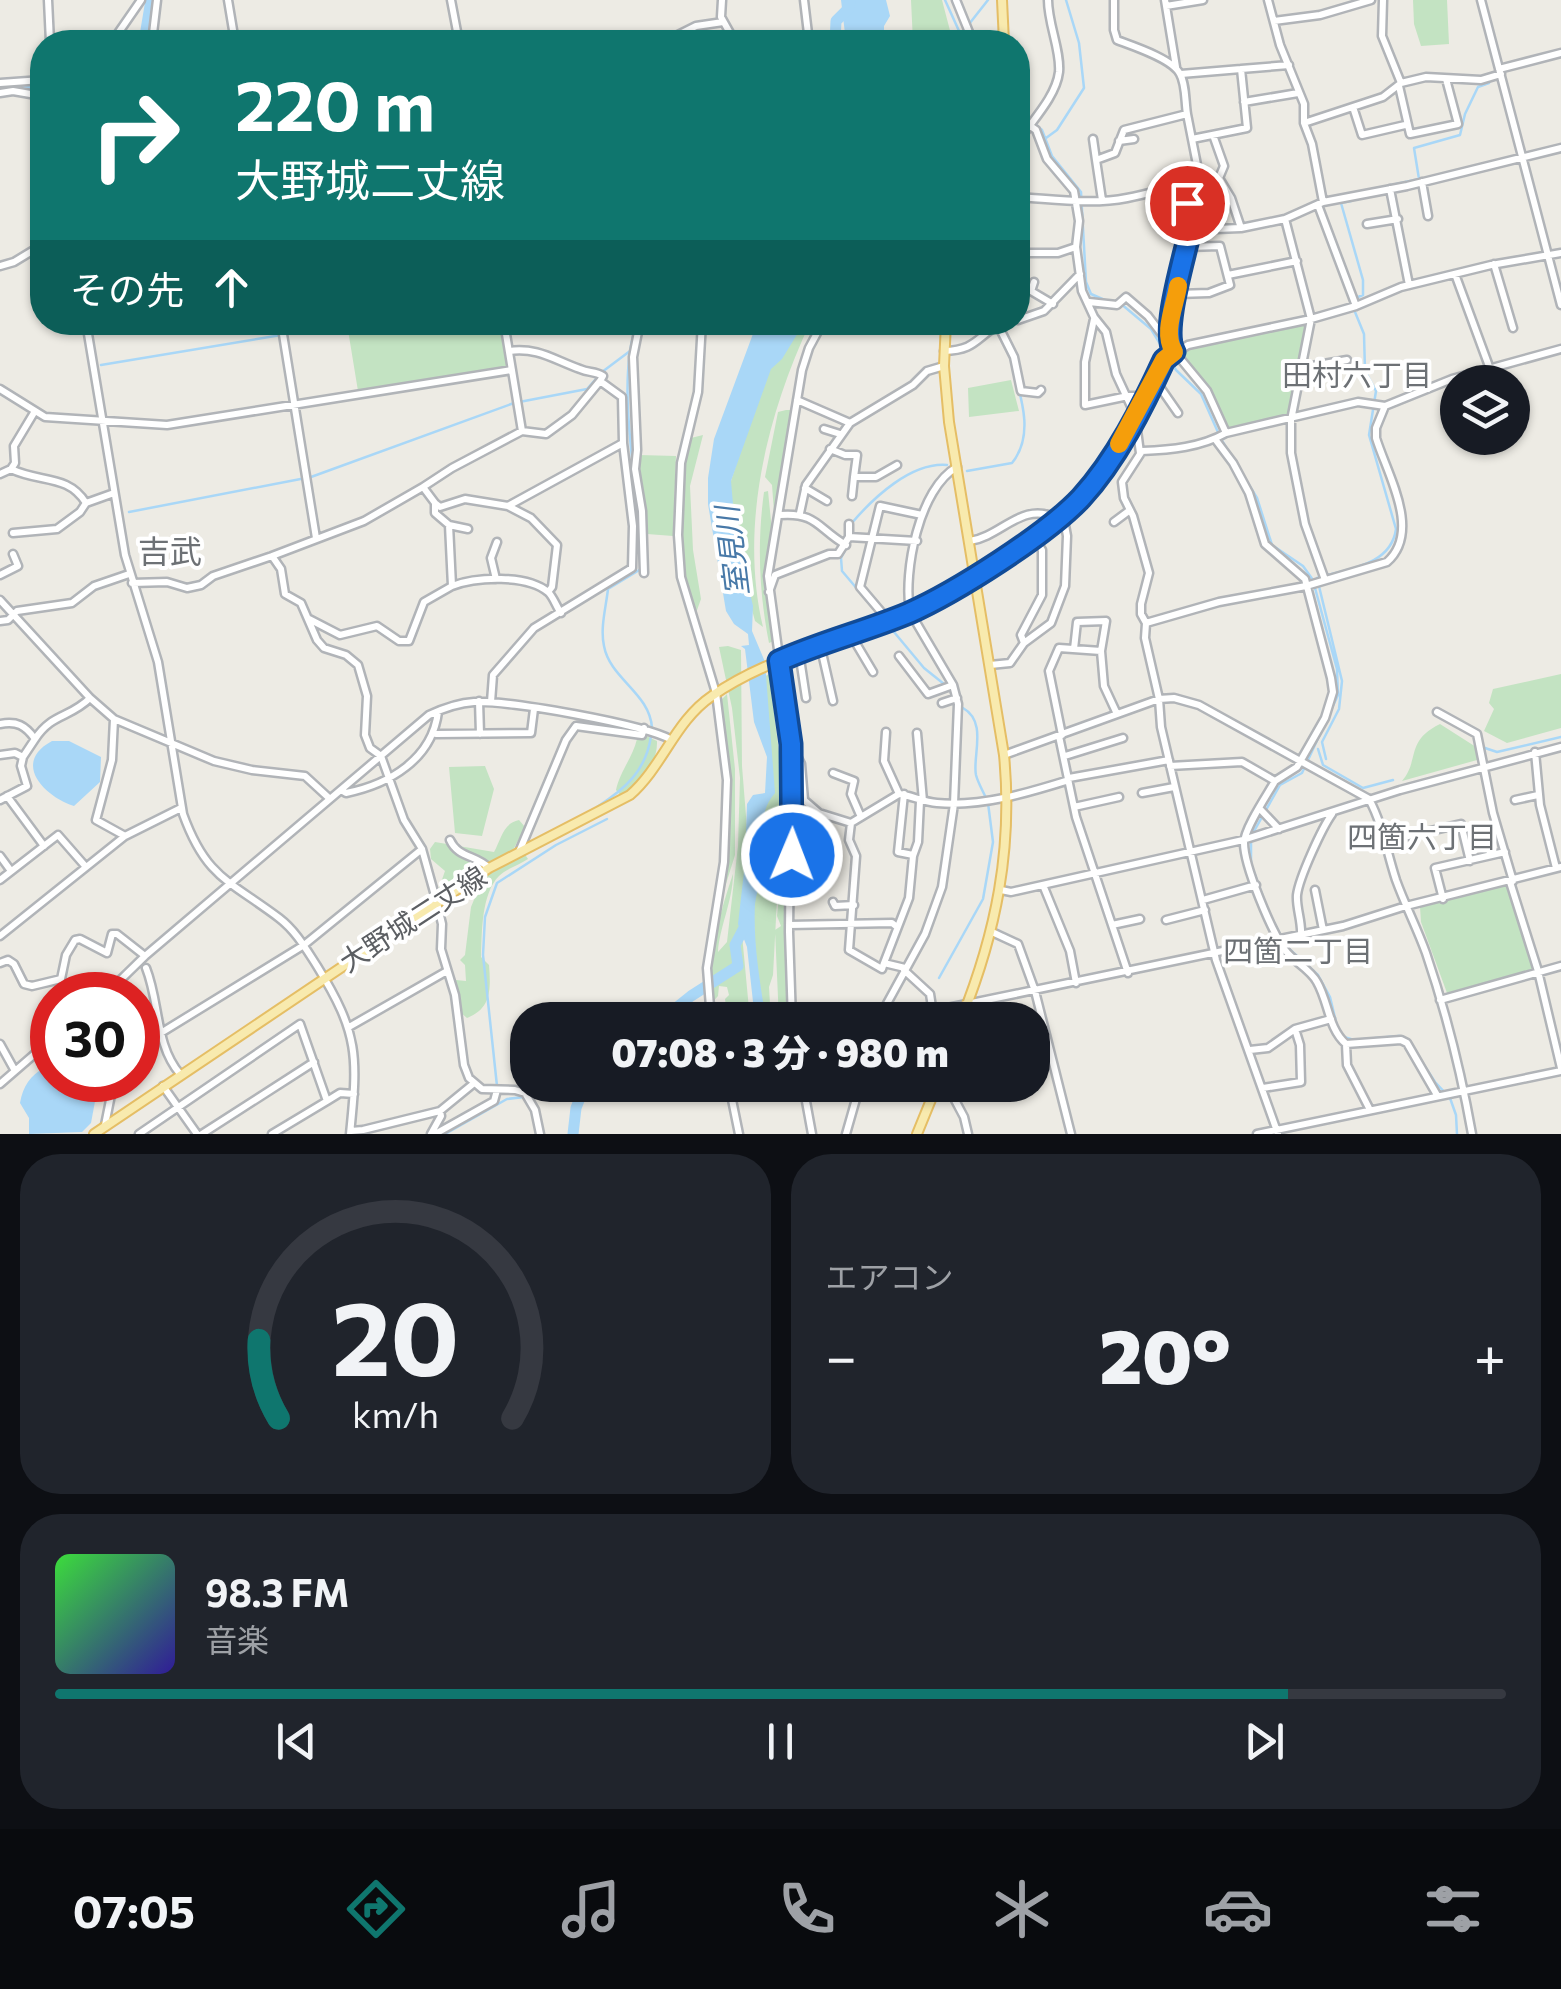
<!DOCTYPE html>
<html lang="ja">
<head>
<meta charset="utf-8">
<style>
  body { margin:0; font-family:Commissioner,"Noto Sans JP",sans-serif; background:#20242c; color:#f1f3f6; height:100vh; display:flex; flex-direction:column; font-size:38px; white-space:nowrap }
  * { box-sizing:border-box; margin:0 }
  p { font-size:32px; color:#9ea1a6 }
  .icon { flex:none; width:55px; height:55px; fill:none; stroke:currentColor; stroke-width:2; stroke-linecap:round; stroke-linejoin:round }
  .map { position:relative; height:1134px; overflow:hidden }
  .side { display:flex; flex-direction:column; gap:20px; padding:20px; background:#0d0f14; flex:1 }
  .side>* { flex:none }
  .banner { position:absolute; left:30px; top:30px; width:1000px; height:305px; border-radius:40px; box-shadow:0 2px 8px #0004; background:#0f766e; color:#fff; overflow:hidden }
  .tools { position:absolute; left:1440px; top:365px; display:grid; gap:20px }
  .tools a { display:grid; place-items:center; width:90px; height:90px; border-radius:50%; background:#171b24; box-shadow:0 2px 8px #0004; font-size:50px }
  .speed { position:absolute; left:30px; top:972px; display:flex; gap:20px; font-size:50px; font-weight:700; text-align:center }
  .speed>* { display:grid; place-content:center; width:130px; height:130px; border-radius:50%; background:#171b24; box-shadow:0 2px 8px #0004; line-height:1 }
  .speed .limit { border:15px solid #d22; background:#fff; color:#111 }
  .pin { position:absolute; display:grid; place-items:center; width:85px; height:85px; color:#fff; margin:-42px; border:5px solid #fff; border-radius:50%; box-shadow:0 2px 10px #0007 }
  .me { position:absolute; width:110px; margin:-55px; rotate:1deg; stroke-linejoin:round; filter:drop-shadow(0 0 8px #0008) }
  .turn { display:flex; align-items:center; gap:35px; height:210px; padding:0 40px; font-size:45px }
  .turn .icon { width:130px; height:130px; stroke-width:2.5 }
  .turn b { display:block; font-size:70px; line-height:85px }
  .then { display:flex; align-items:center; height:95px; padding:0 40px; background:#0003; gap:20px; font-size:38px }
  .big { font-size:75px; font-weight:800; line-height:1.1 }
  .side .tile { flex:1; display:flex; flex-direction:column; justify-content:center; gap:15px; min-width:0; padding:0 35px; border-radius:40px; background:#20242c }
  .side .dial { align-items:center; gap:0 }
  .dial svg { height:260px; overflow:visible; fill:none; stroke:#363941; stroke-width:7; stroke-linecap:round; text-anchor:middle }
  .dial text { fill:#f1f3f6; stroke:none }
  .song { display:flex; align-items:center; gap:30px }
  .cover { width:120px; height:120px; border-radius:15px; background:linear-gradient(135deg,hsl(120 70% 55%),hsl(250 70% 35%)) }
  .played { height:10px; border-radius:5px; background:linear-gradient(90deg,#0f766e 85%,#363941 85%) }
  .keys { display:flex; justify-content:space-around; direction:ltr }
  .heat { display:flex; justify-content:space-between; align-items:center; font-size:55px; direction:ltr }
  .side .tiles { flex:1; display:grid; gap:20px; grid-template-columns:1fr 1fr }
  .tile:last-child { grid-column:span 2 }
  .trip { position:absolute; left:510px; top:1002px; width:540px; height:100px; border-radius:40px; background:#171b24; box-shadow:0 2px 8px #0004; font-weight:800; line-height:100px; text-align:center }
  .tab-bar { display:flex; height:160px; justify-content:space-around; align-items:center; background:#090b0e; color:#9ea1a6 }
  .tab-bar .icon { width:70px; height:70px }
  .tab-bar .on { color:#0f766e }
  .tab-bar b { font-size:45px; color:#f1f3f6 }
  .map>svg:first-child { display:block }
  .green { fill:#c3e3c2 }
  .water { fill:#a9d7f7 }
  .lines { fill:none; stroke-linecap:round; stroke-linejoin:round }
  .stream { stroke:#a9d7f7; stroke-width:2.5 }
  .river { stroke:#a9d7f7; stroke-width:11 }
  .minor-casing { stroke:#b1b4b8; stroke-width:11 }
  .major-casing { stroke:#e5be65; stroke-width:12 }
  .minor { stroke:#fff; stroke-width:6 }
  .major { stroke:#f8eaae; stroke-width:8 }
  .route-casing { stroke:#114b97; stroke-width:25 }
  .route { stroke:#1a73e8; stroke-width:18 }
  .slow { stroke:#f59e0b; stroke-width:18 }
  .labels { text-anchor:middle; stroke-width:8; stroke-linejoin:round; paint-order:stroke }
  .street-label { font-size:28px; fill:#5c5f63; stroke:#fff }
  .neighbourhood-label { font-size:30px; fill:#6d7175; stroke:#fff }
  .water-label { font-size:30px; font-style:italic; fill:#4879a8; stroke:#fff }
  .quarter-label { font-size:32px; fill:#6d7175; stroke:#fff }
</style>
</head>
<body>
<div class="map">
<svg width="1561" height="1134" viewBox="0 0 1561 1134">
  <rect width="100%" height="100%" fill="#edebe4"/>
  <path class="green" d="M911,0h31l11,42h-40z
    M1413,0h34l2,44 -28,2 -7,-22z
    M1308,321l-19,97 -61,12 -19,-40 -32,-37 12,-6z
    M331,323h170l7,40 -3,4 -147,24 -11,-67 -15,2z
    M801,323h9c-43,92 -71,203 -47,304l-8,-6 -20,-74 -5,-63 35,-109z
    M1011,380l8,31 -50,6 -1,-29z
    M786,410h7l-15,102h-4l-2,-27 -7,-8 13,-65z
    M703,435l-13,51 3,64 8,49 -5,14c-20,-55 -19,-118 -5,-175z
    M639,455l37,1 -3,80 -26,-2 -10,-64z
    M768,491l4,40 -6,53 8,57 -5,2c-10,-51 -12,-100 -5,-151z
    M728,646l13,4 1,116 6,75 -7,83 9,96h-22l-3,-21 4,-4 -2,-8 -8,-1 -1,10 -7,8c-3,-44 7,-87 22,-130 0,26 -14,55 -15,78l9,-10 11,-96 2,-68 -8,-70 -13,-61z
    M769,674l10,78 2,72 -8,151 -4,12 1,17 5,2 2,14h-13l-7,-40 -4,-76 8,-93 12,-19 -9,-115z
    M1561,674v54l-54,15 -23,-12 10,-22 -5,-6 4,-14z
    M727,694l8,75v86l-19,61c17,-79 13,-136 5,-216z
    M1440,724l36,23 1,13 -75,21c18,-21 3,-40 38,-57z
    M644,735l13,6c1,24 -18,43 -37,54l-4,-5c4,-19 17,-33 21,-51z
    M485,766l9,23 -12,47 -27,-3 -6,-66z
    M783,782l8,6v232h-12l-4,-90 6,-4 -4,-10 6,-62z
    M519,820l6,7 -13,25 -70,41 -4,-2 7,-20 -14,-12 -1,-10 5,-7 59,10c7,-12 9,-29 25,-32z
    M524,853l4,6c-9,6 -22,10 -29,17 -18,18 -17,57 -18,81l8,8c2,25 2,44 -22,53l-7,-6 -6,-29 2,-3 10,1 -1,-16 -5,-5 5,-5 6,-48 12,-29z
    M1508,885l28,83 -89,25 -26,-71 -1,-15z"/>
  <path class="water" d="M841,0h45l4,16 -6,10v16h-38z
    M757,323h47l-22,36 -11,10 -40,112 6,70 6,12 10,43 -1,25 13,31 10,131c-18,21 -10,40 -11,66 -1,15 -7,30 -9,45 -2,38 5,79 11,116h-11l-8,-73 -9,-23 7,-61 2,-59 6,-9 12,-2 2,-36 -13,-35 -9,-73 -4,-3 8,-1 -1,-11 -14,-10 -8,-13 -18,-107v-26l6,-39z
    M52,741h17l32,16 -1,25 -26,24c-29,-9 -63,-43 -22,-65z
    M45,1067h7v13h47l-8,43 -9,9 -53,2v-16l-9,-15c3,-17 10,-27 25,-36z"/>
  <g class="lines">
    <path class="stream" d="M945,0l19,42
      M962,33l26,-33
      M1018,109l24,21 10,26 29,36 5,90 5,12 16,7
      M1046,138l11,-8 27,-42 -5,-45 -13,-43
      M1360,192l59,-13 -5,-31 46,-13 5,-21 13,-27 11,-4
      M1351,201l-10,2 22,77v15l-5,2
      M1120,303l31,26 25,41 25,24 20,45 36,59 15,47 31,21 10,14
      M637,323c-20,54 -3,142 2,199 1,16 0,31 2,47l-33,20c-2,18 -8,39 -4,57 6,33 46,47 48,82
      M101,365l259,-43
      M967,471l45,-8c25,-31 6,-73 -2,-107
      M129,512l182,-35 203,-74 73,-14 15,-17 28,-21
      M851,524c22,-26 60,-62 96,-59
      M850,541l-9,17 1,13 38,45
      M889,626l35,42 20,16
      M963,708c25,14 9,49 13,67 2,8 7,16 10,23
      M1485,748l12,4 64,-15
      M1318,749l5,16 40,23 30,-8
      M1326,759l-4,-17 17,-33 3,-28 -25,-103c30,-9 74,-12 79,-49l-27,-94 7,-44 -11,-20 -1,-37 -9,-22
      M597,807c28,-18 49,-36 54,-71
      M1253,833l27,-48 22,-12 36,-78 -1,-26 -22,-81
      M1251,841v23l13,36
      M1271,917l16,30 31,28 12,22 7,29
      M939,978l44,-79 10,-57 -5,-39
      M1344,1037l10,3 45,-4 8,3 28,43 15,16 6,17 1,19
      M497,1086l-14,-131 2,-38 12,-34 59,-38 51,-26
      M532,1096l18,-1 27,-10
      M445,1134l62,-35 17,-2"/>
    <path class="river" d="M144,42l7,-42
      M835,42l1,-21 13,-13 1,-8
      M0,86l42,1
      M661,1020l30,-24 47,-30 -3,-21 11,-21
      M573,1134l3,-26 9,-23"/>
    <g class="minor-casing">
      <path id="minor" d="M48,0l2,42
        M228,0l7,42
        M451,0l8,42
        M722,0l-1,17 14,25
        M804,0l5,42
        M956,0l17,42
        M1165,0l11,67
        M1268,0l12,45 24,59v19l8,21 11,58
        M1383,0l-1,36 19,47
        M1481,0l80,305
        M1166,6l37,-6
        M1274,21l46,-6 51,-15
        M112,42l29,-42
        M152,42l5,-42
        M664,42l32,-16 27,-4
        M1499,69l62,-16
        M1181,74l60,-5
        M0,83l42,-3
        M1399,86l11,48 48,-10 -12,-45
        M0,93l13,-2 29,5
        M1244,102l54,-9
        M1353,107l9,28 43,-10
        M1187,114l13,66
        M1304,123l79,-26 18,-14 25,-6 55,3 20,-6
        M1029,125l7,5 11,29 27,32 5,30 -3,26 6,44 12,26 12,15 10,42 19,41 5,38
        M1213,135l11,31 -5,12
        M1093,139l3,21
        M1192,139l55,-11 -6,-59 48,-4
        M1119,141l15,-2
        M1018,142c13,-20 38,-45 41,-70 2,-21 -11,-48 -11,-72
        M1422,182l6,34
        M1184,183l3,20 -3,14 -4,3 1,8 9,2 -10,35 -11,66v14l38,46 19,42
        M1390,189l19,96
        M1018,197c35,2 74,8 109,1 31,-6 60,-17 92,-20l12,20 10,30 44,-9 38,-17 84,-16 154,-38
        M1102,200l-6,-40 19,-7 9,-23 63,-16c-2,-12 -1,-30 -7,-40 -7,-15 -47,-28 -63,-34l-3,-10v-30
        M1318,205l38,101
        M1285,219l26,100 -20,101v33l14,71 20,56
        M1367,224l31,-5
        M1190,230l51,-2
        M1018,253h40l18,-6
        M1494,264l19,64
        M0,266l14,-4 28,-17
        M1455,274l35,95
        M1228,275l69,-14
        M1034,282l-3,9 22,13
        M1177,294l32,-1 21,-8 -10,-39 -33,1
        M1089,302l28,3 9,-8 22,19 19,25
        M1094,319l-9,43v43l43,-9h18
        M1018,320l26,-9 36,-37
        M86,322l39,233 33,107 25,152c23,64 47,67 96,104 17,13 27,31 38,48 42,68 41,90 33,168
        M281,322l35,216
        M504,322l18,109
        M640,322l-7,35 4,93 -2,19 7,42 2,62
        M702,322l-4,70 -17,71 -3,72 3,42 35,116 11,87 -3,82 -17,106 4,52
        M1005,322l-7,3 16,32 7,34 17,2 3,-3
        M509,351c29,-4 45,9 71,18 9,4 15,2 23,7l-3,5 22,16 1,46 -115,63 23,12 26,27 -5,42 -4,5
        M944,351c31,-1 31,-12 54,-26
        M1300,368l47,-8
        M1155,380l23,33
        M0,389l45,28 122,8 345,-55
        M797,400l53,23
        M824,429l16,5
        M830,449l15,6h12l-3,22h22l21,-12
        M11,469c29,14 57,5 75,34
        M0,474l11,-5 4,-6 -1,-17 21,-35
        M423,487l29,-19 70,-37 24,3 26,-19 28,-34
        M805,488l22,13
        M852,496l2,-19
        M435,503l5,4 25,-8 43,7
        M800,513l6,-28 44,-62 63,-38 14,-14 17,-5
        M780,515c37,-3 38,14 66,30
        M1114,522l16,-12
        M449,525l19,4
        M13,533l44,-4 23,-17 6,-9 28,-10
        M849,537l68,4
        M970,541c32,-5 52,-40 86,-23
        M0,575l18,-9 -5,-12
        M975,575l105,-76 37,-52 47,-87 24,-15 123,-26 45,-13 45,-19 90,-22 70,-12
        M496,579l-5,-21 6,-16
        M132,583l35,-1 20,6 14,-3 12,-9 59,-20
        M769,592l6,-17 54,-21h9l11,-17v-13
        M0,600l90,98 24,21 100,42 38,9 53,6 25,23
        M309,619l31,16 37,-9 22,15h10l15,-39 28,-16
        M888,620l-28,-33 20,-81 42,9
        M0,621l8,-1 9,-9 55,-8 22,-17 35,-12
        M1146,623l-5,-9v-10l8,-31 -16,-57 -9,-18 -2,-16 20,-31c29,-1 59,-4 84,-18l132,-31 27,4
        M851,635l22,37
        M1024,643l27,-20 14,-37 2,-50 -4,-22
        M820,644l13,57
        M1101,651l3,35 13,28
        M799,652l7,46
        M899,656l29,38 25,-9
        M990,665l20,-2 14,-20 -3,-8 21,-40v-45l-9,-14
        M479,701l1,33
        M491,702l2,-27 41,-47 98,-60 1,-42 -10,-83
        M942,703l15,-5
        M1437,712l40,22 16,79 20,68
        M0,724c17,-3 25,1 35,15 17,-26 35,-21 55,-41
        M886,732l-2,29 15,33
        M917,733l6,68
        M436,734l95,-1 3,-24
        M1062,735l-13,-64 10,-23 42,3 5,-30 -29,1 -3,27
        M1059,736l17,81 52,156
        M794,750l7,14 3,36 15,13 32,10
        M1535,752l5,53 16,63
        M0,755l15,-2 8,4 12,-18
        M1004,755l155,-56 15,-1 25,7 170,94c14,26 18,54 27,81 9,25 21,48 30,73 20,59 35,119 46,181
        M1065,756l58,-18
        M1170,766l72,-4 33,19 22,-14 28,-49 8,-26 -2,-14 -26,-99 -40,-35 -16,-51 -16,-30 -18,-24
        M833,773l21,8 -3,13 10,23
        M1069,778l100,-18
        M1275,781c-8,14 -31,48 -31,62 0,23 27,87 41,107 9,12 25,19 32,32 12,21 11,46 29,62l55,-4 6,3 30,52
        M341,790l5,3c44,-9 86,-34 92,-81
        M1142,793l32,-6
        M904,794l-6,58 15,3
        M7,796l37,50
        M0,800l27,-14 -6,-20 2,-9
        M1515,800l23,-5
        M1074,807l45,-10
        M1260,809l19,20
        M125,836l56,-28
        M450,840c8,18 27,15 39,28
        M1386,841l75,-17 9,37
        M519,852l47,-112 10,-14 66,9 2,-7
        M0,856l11,15
        M0,880l58,-45 28,32
        M1510,882l28,89 23,97
        M1043,885l27,66 6,32
        M1001,890l10,2 232,-52 157,-50 161,-43
        M1315,890l8,40
        M1443,899l-8,-31 70,-16
        M1203,900l53,-15
        M833,902l2,4 19,-1
        M1166,920l39,-10
        M789,925l103,-2 5,4
        M1112,925l28,-6
        M992,932l26,12 17,47 36,143
        M1301,935c1,-14 -5,-27 -4,-40 2,-17 25,-67 35,-81
        M0,936l125,-100 -29,-16 16,-60 2,-41
        M0,963l8,-3 6,4 10,20 8,2 29,-7 5,-24 9,-15 5,-1 27,14 5,-19h5l28,22 284,-241c15,-7 28,-12 45,-13 34,-2 169,22 198,38
        M884,963l25,-65 4,-42 5,-14 2,-41
        M146,968c14,35 9,77 34,106
        M905,968l-21,-5 -2,6 -33,-19 7,-94 -7,-16 2,-17 48,-29c13,2 25,8 38,9 45,4 90,-10 132,-23
        M904,970l26,24 4,26
        M105,995l40,-39
        M1440,1000l121,-34
        M933,1011l410,-85 63,-20 155,-39
        M792,1020l-3,-88 2,-187 -23,-169 34,-206 7,-22 14,-26
        M878,1020l47,-86 17,-47 12,-83 4,-100 -5,-19 -43,-73c-7,-40 9,-124 47,-145
        M349,1027l98,-56
        M1295,1029l36,-10
        M0,1044l15,27
        M1346,1044l1,21 23,45
        M138,1047l166,-102 118,-96
        M1250,1050l18,-2 27,-19 5,16 1,37 -38,6
        M0,1084l52,-45
        M729,1085l10,49
        M803,1085l9,49
        M947,1085l17,32 4,17
        M163,1086l34,48
        M327,1101l13,-8 14,1
        M105,1125l9,-45
        M351,1131l12,-1 77,-19 33,-27
        M432,1133l3,1 59,-33 3,-11
        M139,1134l161,-110 27,77 -55,33
        M202,1134l112,-72
        M431,1134l10,-18 -1,-5
        M540,1134l-5,-24 -10,-17 -10,-3 -33,-1 -13,-11 -5,-13 -9,-70 -14,-46 1,-25 -5,-21 -15,-54 -18,-29 -23,-64 -11,-8 -5,-13 2,-39 -9,-31 -12,-10 -22,-7 -7,-8 -16,-37 -16,-9 -4,-25 -9,-13 92,-35 59,-34 12,16v10l14,12 3,61c24,-9 75,-12 96,6 5,4 9,16 13,21
        M846,1134l14,-49
        M1257,1134l304,-63
        M1278,1134l-62,-174 -55,-233 -2,-28 -14,-61 1,-15 73,-21 87,-16 81,-24c35,-31 0,-88 -11,-124v-10l9,-22 67,-27 109,-30"/>
    </g>
    <g class="major-casing">
      <path id="major" d="M1002,0l2,42
        M946,322l-2,44 5,56 55,333c9,94 -8,178 -43,265
        M94,1134l395,-266 141,-73c33,-29 45,-74 82,-99 59,-41 132,-55 197,-83 23,-10 45,-25 66,-38
        M917,1134l20,-49"/>
    </g>
    <use href="#minor" class="minor"/>
    <use href="#major" class="major"/>
  </g>
  <g class="lines">
    <g class="route-casing">
      <path id="route" d="M792,855l-1,-111 -12,-83c42,-19 87,-30 130,-48 47,-21 137,-78 172,-115 35,-38 62,-92 83,-138l10,-8c-13,-22 11,-96 16,-122l-9,-2 -1,-8 4,-2 3,-15"/>
    </g>
    <use href="#route" class="route"/>
    <path class="slow" d="M1119,444l45,-84 10,-8c-12,-20 1,-45 4,-66"/>
  </g>
  <g class="labels">
    <g class="street-label">
      <text transform="translate(413 919) rotate(-33)" y="10">大野城二丈線</text>
    </g>
    <g class="neighbourhood-label">
      <text x="1357" y="386">田村六丁目</text>
      <text x="1422" y="848">四箇六丁目</text>
      <text x="1298" y="962">四箇二丁目</text>
    </g>
    <g class="water-label">
      <text transform="translate(733 551) rotate(-97)" y="10">室見川</text>
    </g>
    <g class="quarter-label">
      <text x="170" y="563">吉武</text>
    </g>
  </g>
</svg>
<div class="tools">
<a><svg class="icon" aria-label="layers" viewBox="0 0 24 24"><path d="M12 4l9 5-9 5-9-5zM3 14l9 5 9-5"/></svg></a>
</div>
<div class="speed"><div class="limit">30</div></div>
<div class="pin" style="left:1187px;top:203px;background:#d93025"><svg class="icon" aria-label="arrive" viewBox="0 0 24 24"><path d="M6 21V4h12l-3 4 3 4H6"/></svg></div>
<svg class="me" style="left:792px;top:855px" viewBox="-20 -20 40 40"><circle r="17" fill="#1a73e8" stroke="#fff" stroke-width="3"/><path d="M0-11L8 9 0 5-8 9z" fill="#fff"/></svg>
<div class="trip">07:08 · 3 分 · 980 m</div>
<div class="banner">
<div class="turn"><svg class="icon" aria-label="right" viewBox="0 0 24 24"><path d="M7 20v-9h11M14 6l5 5-5 5"/></svg><div><b>220 m</b>大野城二丈線</div></div>
<div class="then">その先<svg class="icon" aria-label="ahead" viewBox="0 0 24 24"><path d="M12 20V5M6 11l6-6 6 6"/></svg></div>
</div>
</div>
<section class="side">
<div class="tiles">
<div class="tile dial"><svg viewBox="0 0 100 80">
<path d="M14 69A42 42 0 1 1 86 69"/>
<path d="M14 69A42 42 0 0 1 8 45" stroke="#0f766e"/>
<text x="50" y="56" font-size="32" font-weight="700">20</text>
<text x="50" y="72" font-size="11">km/h</text>
</svg></div>
<div class="tile"><p>エアコン</p>
<div class="heat"><a>−</a><b class="big">20°</b><a>+</a></div>
</div>
<div class="tile">
<div class="song"><i class="cover"></i><div><b>98.3 FM</b><p>音楽</p></div></div>
<div class="played"></div>
<div class="keys"><svg class="icon" aria-label="previous" viewBox="0 0 24 24"><path d="M18 5L8 12l10 7zM5 5v14"/></svg><svg class="icon" aria-label="pause" viewBox="0 0 24 24"><path d="M8 5v14M16 5v14"/></svg><svg class="icon" aria-label="next" viewBox="0 0 24 24"><path d="M6 5l10 7-10 7zM19 5v14"/></svg></div>
</div>
</div>
</section>
<nav class="tab-bar">
<b>07:05</b>
<svg class="icon on" aria-label="directions" viewBox="0 0 24 24"><path d="M12 3l9 9-9 9-9-9zM9 14v-3h6M13 9l2 2-2 2"/></svg>
<svg class="icon" aria-label="music" viewBox="0 0 24 24"><path d="M9 18V5l10-2v13"/><circle cx="6" cy="18" r="3"/><circle cx="16" cy="16" r="3"/></svg>
<svg class="icon" aria-label="phone" viewBox="0 0 24 24"><path d="M5 4h4l2 5-3 2q2 4 5 5l2-3 5 2v4C11 20 4 13 5 4z"/></svg>
<svg class="icon" aria-label="climate" viewBox="0 0 24 24"><path d="M12 3v18M4 7l16 10M4 17L20 7"/></svg>
<svg class="icon" aria-label="car" viewBox="0 0 24 24"><path d="M5 17H2v-5l4-1 3-4h7l3 4 3 1v5h-3M9 17h6M6 11h13"/><circle cx="7" cy="17" r="2"/><circle cx="17" cy="17" r="2"/></svg>
<svg class="icon" aria-label="filters" viewBox="0 0 24 24"><path d="M4 7h16M4 17h16"/><circle cx="9" cy="7" r="2"/><circle cx="15" cy="17" r="2"/></svg>
</nav>
</body>
</html>
